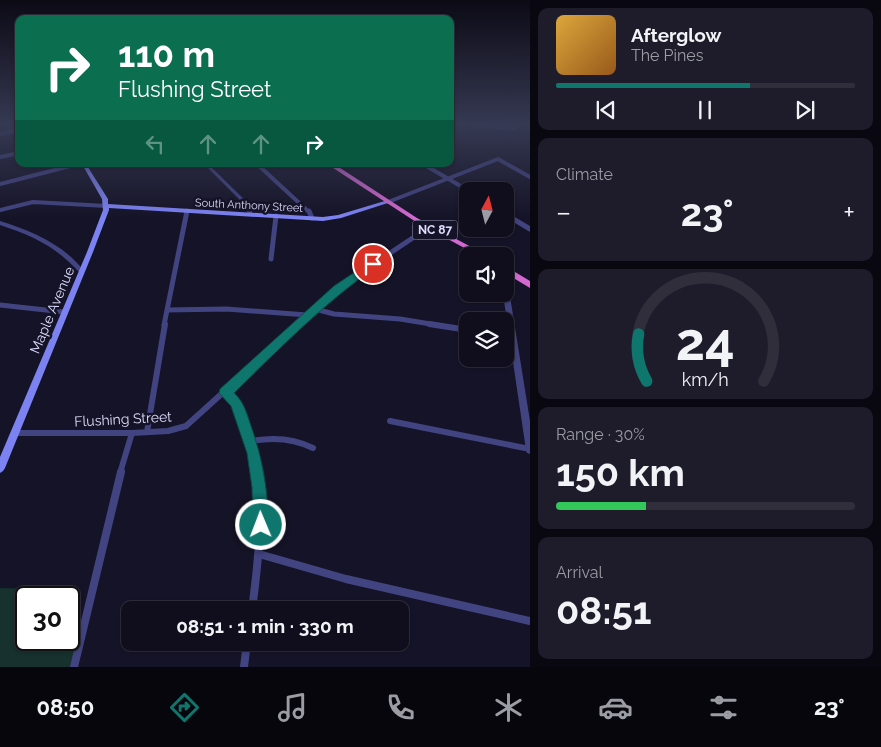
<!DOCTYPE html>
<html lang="en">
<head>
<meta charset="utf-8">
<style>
  body { margin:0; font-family:Raleway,sans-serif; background:#1e1c2a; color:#f1f3f6; height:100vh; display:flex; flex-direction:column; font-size:19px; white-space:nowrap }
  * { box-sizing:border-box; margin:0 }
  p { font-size:16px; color:#9c9ca4 }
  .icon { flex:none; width:28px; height:28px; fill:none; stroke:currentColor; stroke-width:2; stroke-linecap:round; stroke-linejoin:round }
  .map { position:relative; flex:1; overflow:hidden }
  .drawer { display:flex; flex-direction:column; gap:8px; padding:8px; background:#090810; width:351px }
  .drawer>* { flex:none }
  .banner { position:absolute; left:15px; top:15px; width:439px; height:152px; border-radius:10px; box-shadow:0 1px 4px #0004,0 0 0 1px #302e3b; background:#0b6e4f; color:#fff; overflow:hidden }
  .needle { width:32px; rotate:7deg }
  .fabs { position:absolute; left:459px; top:182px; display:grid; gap:10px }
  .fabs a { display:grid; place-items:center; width:55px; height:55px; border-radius:10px; background:#100e1d; box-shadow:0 1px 4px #0004,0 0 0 1px #302e3b; font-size:25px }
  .speed { position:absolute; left:15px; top:586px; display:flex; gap:10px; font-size:25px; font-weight:700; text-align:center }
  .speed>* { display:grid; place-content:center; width:65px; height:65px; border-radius:50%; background:#100e1d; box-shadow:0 1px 4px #0004,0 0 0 1px #302e3b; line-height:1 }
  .speed .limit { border:2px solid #111; border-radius:8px; background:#fff; color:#111 }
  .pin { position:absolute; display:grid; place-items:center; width:42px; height:42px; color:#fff; margin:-21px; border:2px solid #fff; border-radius:50%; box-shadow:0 1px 5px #0007 }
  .me { position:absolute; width:55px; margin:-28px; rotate:359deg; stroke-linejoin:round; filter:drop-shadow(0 0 4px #0008) }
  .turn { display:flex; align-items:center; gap:18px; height:105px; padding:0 20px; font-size:22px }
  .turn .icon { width:65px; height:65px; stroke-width:2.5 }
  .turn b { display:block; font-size:35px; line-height:42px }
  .lanes { display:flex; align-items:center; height:48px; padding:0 20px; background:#0003; justify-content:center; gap:25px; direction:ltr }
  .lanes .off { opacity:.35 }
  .big { font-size:38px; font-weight:700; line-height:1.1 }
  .drawer .widget { flex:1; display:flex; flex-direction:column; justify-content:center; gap:8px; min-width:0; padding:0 18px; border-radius:10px; background:#1e1c2a }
  .drawer .dial { align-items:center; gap:0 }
  .dial svg { height:130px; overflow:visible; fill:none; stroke:#302e3b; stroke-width:7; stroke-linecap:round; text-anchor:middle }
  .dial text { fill:#f1f3f6; stroke:none }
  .song { display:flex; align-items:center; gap:15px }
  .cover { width:60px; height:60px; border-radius:8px; background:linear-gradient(135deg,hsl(40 70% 55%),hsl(30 70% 35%)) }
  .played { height:5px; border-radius:2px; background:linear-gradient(90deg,#0f766e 65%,#302e3b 65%) }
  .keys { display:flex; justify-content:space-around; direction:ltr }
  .heat { display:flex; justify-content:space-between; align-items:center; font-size:28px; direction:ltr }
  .charge { height:8px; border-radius:4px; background:linear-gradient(90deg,#34c759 30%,#302e3b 0) }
  .trip { position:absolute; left:121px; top:601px; width:288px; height:50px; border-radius:10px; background:#100e1d; box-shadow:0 1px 4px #0004,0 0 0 1px #302e3b; font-weight:700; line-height:50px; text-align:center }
  .dock { display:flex; height:80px; justify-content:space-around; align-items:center; background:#06060c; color:#9c9ca4 }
  .dock .icon { width:35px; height:35px }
  .dock .current { color:#0f766e }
  .dock b { font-size:22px; color:#f1f3f6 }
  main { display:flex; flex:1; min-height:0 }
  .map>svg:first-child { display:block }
  .green { fill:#16312e }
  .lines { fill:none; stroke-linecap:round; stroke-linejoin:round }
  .minor-far3 { stroke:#424481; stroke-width:4 }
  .minor-far2 { stroke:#424481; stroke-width:5 }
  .minor-far1 { stroke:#424481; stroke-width:6 }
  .minor { stroke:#424481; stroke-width:8 }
  .tertiary { fill:#424481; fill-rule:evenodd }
  .secondary { fill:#7c82f2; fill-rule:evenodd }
  .trunk { fill:#d368d1; fill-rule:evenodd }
  .route { fill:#0f766e; stroke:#0a4d48 }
  .labels { text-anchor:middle; stroke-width:5; stroke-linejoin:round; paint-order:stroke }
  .far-street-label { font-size:11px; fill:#dddcfc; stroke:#151327 }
  .shield { fill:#151327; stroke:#a1a0bc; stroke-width:1 }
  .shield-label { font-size:12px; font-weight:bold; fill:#dddcfc }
  .street-label { font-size:14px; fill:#dddcfc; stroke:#151327 }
</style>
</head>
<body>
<main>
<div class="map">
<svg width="530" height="667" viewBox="0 0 530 667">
  <rect width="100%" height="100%" fill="#151327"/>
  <path class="green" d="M0,588l47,1 -2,8 -19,1v42h43v-6l11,-1 -10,34h-70z"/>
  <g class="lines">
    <path class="minor-far3" d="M477,125l37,3
      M0,134l19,-4
      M0,157l19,-4
      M257,164l52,48
      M423,164l46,27
      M0,184l78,-20
      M388,202l110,-43 32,18
      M0,210l33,-8 74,4"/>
    <path class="minor-far2" d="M309,211l3,7
      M505,214l25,15
      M271,259l5,-43
      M0,305l64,7
      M315,309l19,5 66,5 37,6
      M167,310l59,-1 81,6
      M164,325l23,-114
      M297,325l41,-37 91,-61"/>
    <path class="minor-far1" d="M429,324l39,6
      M225,393c18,15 28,58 32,80
      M390,421l140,28
      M147,432l18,-108
      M15,433h117l36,-2 18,-5 113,-102
      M251,441c22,-4 42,-3 62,7
      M120,473l12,-40"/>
    <path class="minor" d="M259,554l87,25 184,42
      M252,610c6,-46 11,-91 5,-138
      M74,667l47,-195
      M244,667l3,-25"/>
    <path class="tertiary" d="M204,164h4l42,41 3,9 -1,1h-4l-2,-9z
      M0,221c32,10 63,23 84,50l-1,1h-4c-24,-26 -46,-36 -79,-47z
      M505,282l3,2 22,137v33l-3,-1 -1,-3 -23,-156h2z"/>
    <path class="secondary" d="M82,164h4l22,35v5l215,13 15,-2 50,-15 3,2 -50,16 -18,3 -214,-13v2l-16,42 -88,216 -2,3 -3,2v-16l87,-205 16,-42 -1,-11z"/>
    <path class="trunk" d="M327,164h7l83,54 71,38h-9l-66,-36z
      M505,266l25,15v7l-25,-15z"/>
  </g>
  <linearGradient id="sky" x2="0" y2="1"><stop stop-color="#0c0a15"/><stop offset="0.57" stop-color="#353952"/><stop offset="1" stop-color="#353952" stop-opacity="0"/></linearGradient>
  <rect width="530" height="218" fill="url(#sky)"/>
  <path class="route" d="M373,260l5,4 -1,2c-53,37 -97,82 -143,127 9,8 12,18 16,30 13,37 17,63 19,102l-2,6 -6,2 -5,-2 -3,-6 -1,-38 -5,-34 -16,-47 -12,-13 1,-4 114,-103z"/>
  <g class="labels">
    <g class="far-street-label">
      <text transform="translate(249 205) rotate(3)" y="4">South Anthony Street</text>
    </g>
    <rect class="shield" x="412.5" y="220.5" width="45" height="19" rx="4"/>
    <g class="shield-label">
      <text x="435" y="234">NC 87</text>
    </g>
    <g class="street-label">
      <text transform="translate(52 310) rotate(-67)" y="5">Maple Avenue</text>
      <text transform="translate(123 419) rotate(-3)" y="5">Flushing Street</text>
    </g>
  </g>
</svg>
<div class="fabs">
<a><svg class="needle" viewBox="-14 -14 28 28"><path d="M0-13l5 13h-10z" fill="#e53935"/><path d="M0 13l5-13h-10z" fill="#9c9ca4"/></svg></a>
<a><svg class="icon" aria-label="sound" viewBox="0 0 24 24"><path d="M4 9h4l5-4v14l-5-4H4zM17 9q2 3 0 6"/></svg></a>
<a><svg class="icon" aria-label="layers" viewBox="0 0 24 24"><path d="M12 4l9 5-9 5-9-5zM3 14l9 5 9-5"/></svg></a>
</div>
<div class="speed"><div class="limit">30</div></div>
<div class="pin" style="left:373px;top:264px;background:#d93025"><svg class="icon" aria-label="arrive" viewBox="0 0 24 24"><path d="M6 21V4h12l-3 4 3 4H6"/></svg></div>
<svg class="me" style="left:261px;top:525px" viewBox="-20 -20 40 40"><circle r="17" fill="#0f766e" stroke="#fff" stroke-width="3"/><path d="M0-11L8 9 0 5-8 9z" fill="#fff"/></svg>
<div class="trip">08:51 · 1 min · 330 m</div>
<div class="banner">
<div class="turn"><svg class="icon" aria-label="right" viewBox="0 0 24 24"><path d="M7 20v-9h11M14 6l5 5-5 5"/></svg><div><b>110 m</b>Flushing Street</div></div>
<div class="lanes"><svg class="icon off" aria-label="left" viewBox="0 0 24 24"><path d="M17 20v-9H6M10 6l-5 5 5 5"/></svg><svg class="icon off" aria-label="ahead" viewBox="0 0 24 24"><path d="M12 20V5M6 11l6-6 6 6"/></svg><svg class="icon off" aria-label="ahead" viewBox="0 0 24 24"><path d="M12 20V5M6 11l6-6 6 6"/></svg><svg class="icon" aria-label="right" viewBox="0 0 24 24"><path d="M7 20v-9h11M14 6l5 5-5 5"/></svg></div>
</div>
</div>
<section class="drawer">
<div class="widget">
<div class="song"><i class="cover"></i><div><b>Afterglow</b><p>The Pines</p></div></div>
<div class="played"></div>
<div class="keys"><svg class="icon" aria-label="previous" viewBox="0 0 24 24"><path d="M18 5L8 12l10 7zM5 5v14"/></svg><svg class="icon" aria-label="pause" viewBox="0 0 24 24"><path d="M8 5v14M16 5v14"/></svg><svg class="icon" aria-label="next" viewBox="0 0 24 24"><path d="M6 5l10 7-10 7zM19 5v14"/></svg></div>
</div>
<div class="widget"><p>Climate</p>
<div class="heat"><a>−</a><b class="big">23°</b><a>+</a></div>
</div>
<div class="widget dial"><svg viewBox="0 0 100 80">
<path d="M14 69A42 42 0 1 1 86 69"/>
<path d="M14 69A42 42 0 0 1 9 40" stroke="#0f766e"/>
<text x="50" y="56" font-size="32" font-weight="700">24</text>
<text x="50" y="72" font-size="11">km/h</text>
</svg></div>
<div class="widget"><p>Range · 30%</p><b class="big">150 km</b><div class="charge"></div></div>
<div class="widget"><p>Arrival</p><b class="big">08:51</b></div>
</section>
</main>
<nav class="dock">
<b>08:50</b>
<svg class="icon current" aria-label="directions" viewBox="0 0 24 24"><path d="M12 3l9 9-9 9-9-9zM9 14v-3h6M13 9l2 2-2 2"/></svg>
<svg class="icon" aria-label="music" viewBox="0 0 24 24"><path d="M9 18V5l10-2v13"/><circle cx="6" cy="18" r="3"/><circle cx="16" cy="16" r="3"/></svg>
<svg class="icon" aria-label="phone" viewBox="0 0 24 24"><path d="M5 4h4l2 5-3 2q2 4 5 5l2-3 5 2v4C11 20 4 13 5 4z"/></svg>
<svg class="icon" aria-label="climate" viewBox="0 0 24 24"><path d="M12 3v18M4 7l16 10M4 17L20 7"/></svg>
<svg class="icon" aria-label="car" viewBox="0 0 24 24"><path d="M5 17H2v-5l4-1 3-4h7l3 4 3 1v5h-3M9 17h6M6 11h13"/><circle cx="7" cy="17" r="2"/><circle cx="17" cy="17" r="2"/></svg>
<svg class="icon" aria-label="filters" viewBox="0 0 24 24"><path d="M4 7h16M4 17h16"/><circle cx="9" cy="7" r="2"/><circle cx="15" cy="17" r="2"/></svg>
<b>23°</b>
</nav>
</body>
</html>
